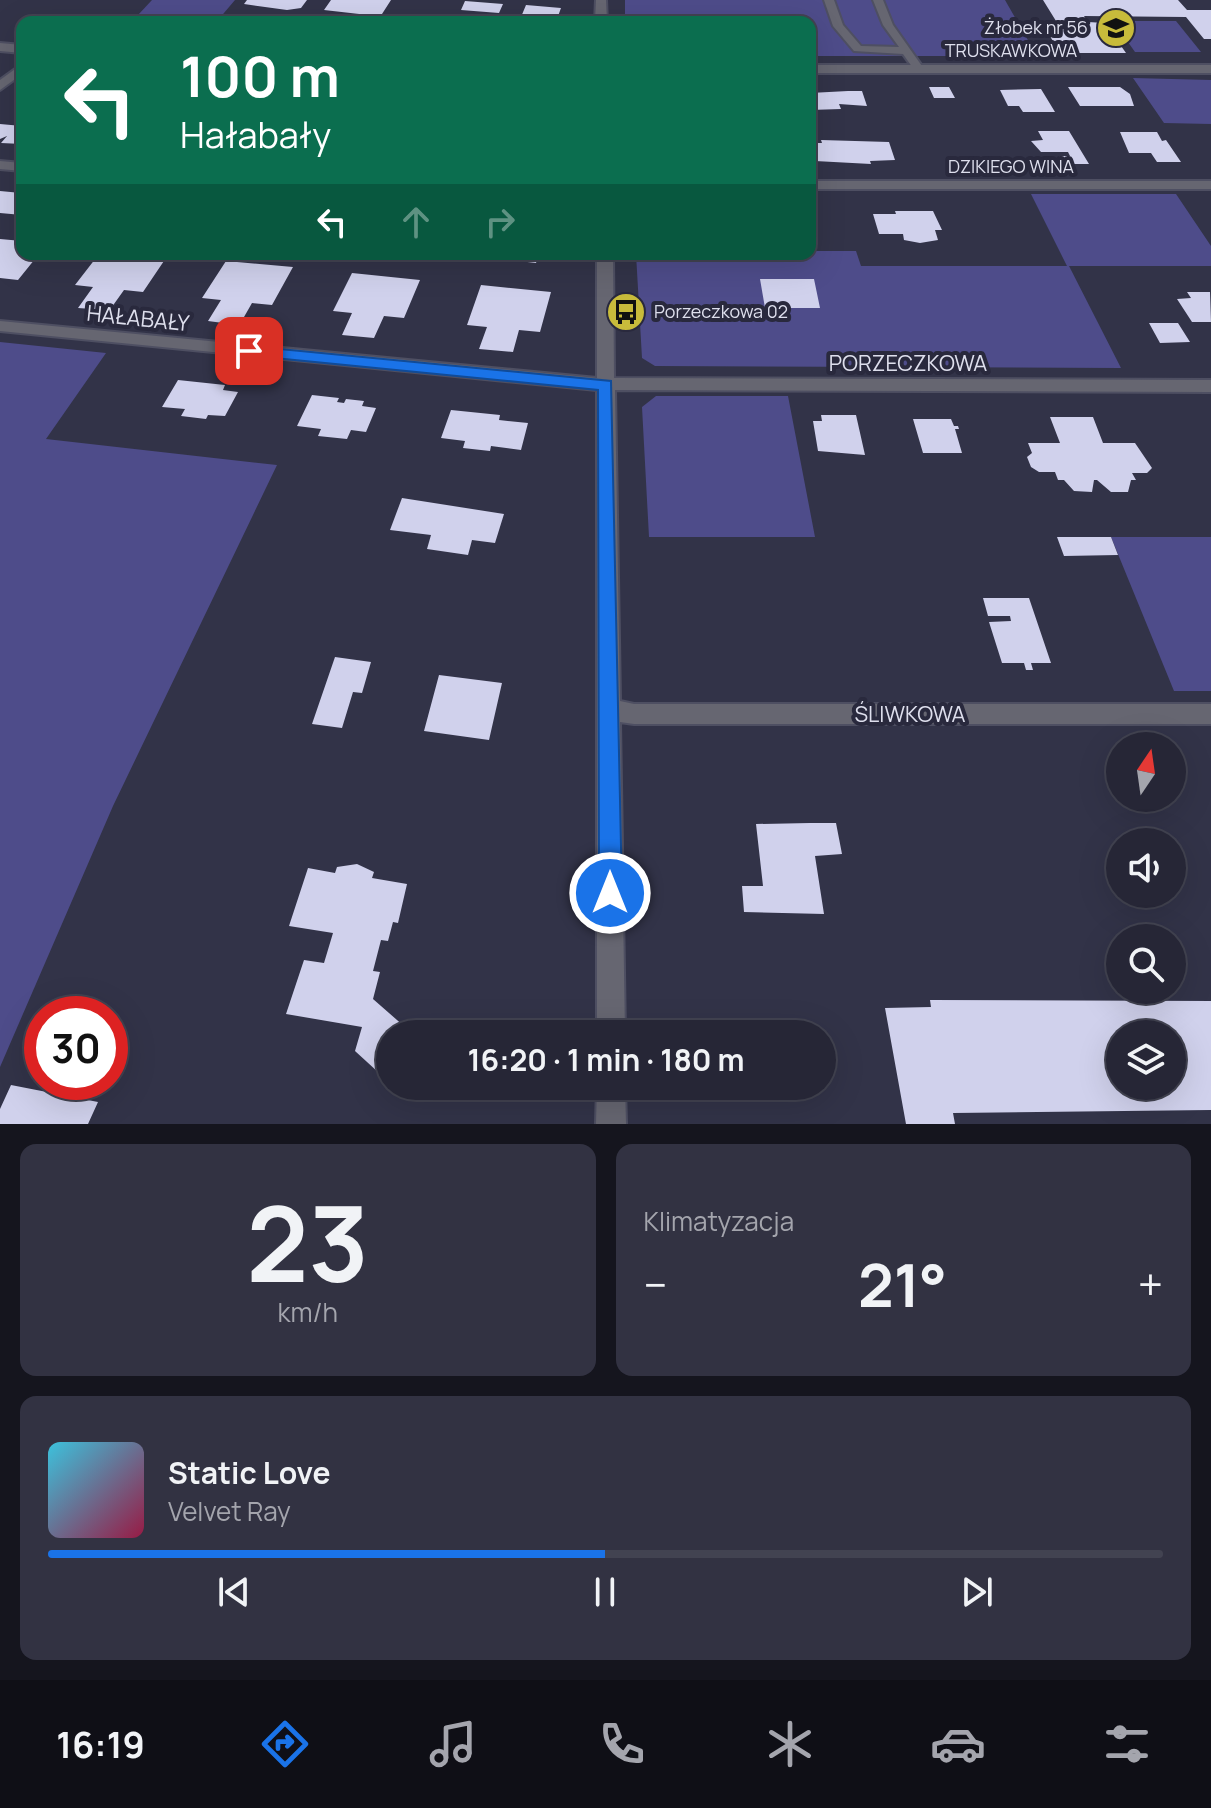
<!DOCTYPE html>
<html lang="pl">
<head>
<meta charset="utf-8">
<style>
  body { margin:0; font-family:Manrope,sans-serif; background:#323242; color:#f1f3f6; height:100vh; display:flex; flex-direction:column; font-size:30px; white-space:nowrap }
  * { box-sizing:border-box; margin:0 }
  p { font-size:26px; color:#a4a5ad }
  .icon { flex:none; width:44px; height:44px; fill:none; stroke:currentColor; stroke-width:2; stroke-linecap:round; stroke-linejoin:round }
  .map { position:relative; height:1124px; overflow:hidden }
  .panel { display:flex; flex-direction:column; gap:20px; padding:20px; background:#15151e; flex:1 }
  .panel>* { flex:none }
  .top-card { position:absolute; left:16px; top:16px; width:800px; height:244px; border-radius:16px; box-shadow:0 8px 32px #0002,0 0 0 2px #424351; background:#0b6e4f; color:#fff; overflow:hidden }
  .needle { width:52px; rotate:13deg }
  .buttons { position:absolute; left:1106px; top:732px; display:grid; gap:16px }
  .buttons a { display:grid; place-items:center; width:80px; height:80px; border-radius:50%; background:#262636; box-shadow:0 8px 32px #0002,0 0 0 2px #424351; font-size:40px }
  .speed { position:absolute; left:24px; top:996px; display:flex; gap:16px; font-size:40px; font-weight:700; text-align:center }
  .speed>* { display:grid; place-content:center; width:104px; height:104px; border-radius:50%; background:#262636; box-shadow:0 8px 32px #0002,0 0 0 2px #424351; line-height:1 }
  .speed .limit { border:12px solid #d22; background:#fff; color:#111 }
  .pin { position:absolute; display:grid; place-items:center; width:68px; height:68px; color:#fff; margin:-34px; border-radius:16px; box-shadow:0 4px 12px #0006 }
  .me { position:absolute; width:88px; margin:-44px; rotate:0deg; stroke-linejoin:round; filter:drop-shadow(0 0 6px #0008) }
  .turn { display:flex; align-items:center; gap:28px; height:168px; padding:0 32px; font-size:36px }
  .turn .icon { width:104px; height:104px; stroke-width:2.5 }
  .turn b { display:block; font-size:56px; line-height:68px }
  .lanes { display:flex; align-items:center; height:76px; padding:0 32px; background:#0003; justify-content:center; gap:40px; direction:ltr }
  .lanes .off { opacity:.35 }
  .big { font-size:60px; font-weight:700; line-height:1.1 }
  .panel .widget { flex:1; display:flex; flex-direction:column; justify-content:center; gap:12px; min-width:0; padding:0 28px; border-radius:16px; background:#323242 }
  .panel .dial { align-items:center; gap:0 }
  .dial b { font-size:104px; line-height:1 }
  .song { display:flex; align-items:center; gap:24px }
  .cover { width:96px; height:96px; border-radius:12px; background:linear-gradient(135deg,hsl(190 70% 55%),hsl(340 70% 35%)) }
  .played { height:8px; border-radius:4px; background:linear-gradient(90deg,#1a73e8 50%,#424351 50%) }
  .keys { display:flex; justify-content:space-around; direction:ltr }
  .heat { display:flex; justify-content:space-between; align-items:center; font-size:44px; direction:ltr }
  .panel .tiles { flex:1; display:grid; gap:20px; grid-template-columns:1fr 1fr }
  .widget:last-child { grid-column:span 2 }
  .trip { position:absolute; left:376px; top:1020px; width:460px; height:80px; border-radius:40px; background:#262636; box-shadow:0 8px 32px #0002,0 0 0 2px #424351; font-weight:700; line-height:80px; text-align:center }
  .tab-bar { display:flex; height:128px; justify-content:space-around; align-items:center; background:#0f0f16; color:#a4a5ad }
  .tab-bar .icon { width:56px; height:56px }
  .tab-bar .active { color:#1a73e8 }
  .tab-bar b { font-size:36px; color:#f1f3f6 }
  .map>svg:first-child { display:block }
  .green { fill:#4e4c8a }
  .building { fill:#d0d1ec; fill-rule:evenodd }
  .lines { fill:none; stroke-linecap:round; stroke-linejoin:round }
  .service-casing { stroke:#4e4f62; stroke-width:4 }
  .minor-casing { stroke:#4e4f62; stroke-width:4 }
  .service { fill:#666671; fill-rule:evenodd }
  .minor { fill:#666671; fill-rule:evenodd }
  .route { fill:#1a73e8; stroke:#114b97; stroke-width:2 }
  .labels { text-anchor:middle; stroke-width:8; stroke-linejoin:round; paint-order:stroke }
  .far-poi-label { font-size:18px; fill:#dedfed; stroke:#29293d; text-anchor:end }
  .far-street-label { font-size:18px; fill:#dedfed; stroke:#29293d }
  .street-label { font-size:22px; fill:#dedfed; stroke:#29293d }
</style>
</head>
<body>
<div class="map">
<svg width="1211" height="1124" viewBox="0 0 1211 1124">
  <rect width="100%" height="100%" fill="#323348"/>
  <path class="green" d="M152,0h83l-17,20 -80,-5z
    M625,0h380l32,56h-227v-34h-185z
    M1113,21h63l25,31h-66z
    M1133,78l78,2v44l-47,-1z
    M1031,194h145l35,52v20h-142l52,102 -466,-2 -13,-8 -6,-104h174v-3h46l5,15h206z
    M0,342l106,11 -60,86 231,26 -164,341 -113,261z
    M656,396h132l27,141h-166l-7,-130z
    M1111,537h100v154h-37z"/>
  <path class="building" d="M247,0h60l-6,8 -14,2 -43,-6z
    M331,0h60l-9,14 -14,1 -44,-5z
    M1043,0h135l9,10h24v29h-7l-18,-22 -102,-1 4,6 17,1 21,30h-66l-19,-32h15z
    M465,1l38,3 -4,9 -38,-3z
    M526,5l35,3 -4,11 -7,3h-31l6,-3 -4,-2z
    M929,87h20l6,11h-21z
    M1068,87h52l10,7 4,12h-54z
    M1041,89l14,23h-32l-4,-6h-11l-8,-16z
    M848,91h14l5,15 -28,-2 2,5 -31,1v-17z
    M0,124l22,2v18l-21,-1 6,-7 -7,3z
    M1038,131h31l20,33h-26l-4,-8h11l-2,-4h-27l-10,-11 12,-1z
    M1120,132h37l5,9 4,-1 15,22h-24l-6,-9h-22z
    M821,140l68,2 6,18 -25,1 1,3 -56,-3 -5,-18h12z
    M0,191l21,2 -7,8 8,-4v18l-22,-2z
    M895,211h38l9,19h-7l3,10 -18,3 -16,-3 -1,-6h-24l-6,-20h23z
    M0,239l22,2v13h17l-21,26 -18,-2z
    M99,254h56l13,1 -25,37 -19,-2 -15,21 -14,-1 -5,5 2,-6 -14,-1 15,-21 -18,-2z
    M460,254h79l-3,9z
    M226,261l67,6 -21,38 -20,-2 -12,21 -14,-1 -4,5 1,-5 -15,-2 13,-21 -19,-2z
    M352,273l68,7 -16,38 -20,-2 -10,22 -32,-3 10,-22 -19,-2z
    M760,279h54l6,29h-55z
    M481,285l70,7 -11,40 -21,-2 -6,22 -34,-3 8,-22 -20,-2z
    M1187,292h23l1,30h-19l-15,-23 14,-1z
    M1149,323h29l12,19 -30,1z
    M178,380l47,5 -2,5 15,2 -13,24 -17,-1 -2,4 -25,-3 4,-7 -23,-2z
    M312,395l27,3 -2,4 7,1 2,-4 18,2 -2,5 14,2 -10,24 -15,-2 -4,9 -29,-3 3,-7 -24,-3z
    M451,410l49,5 -1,5 29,3 -7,27 -30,-4 -1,5 -27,-3 2,-7 -24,-3z
    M821,415h35l9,40 -47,-4 -5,-30h9z
    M1050,417h43l10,26h32l17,25 -5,5h-15l4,7h-5l-3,12h-17l-14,-12h-3l-2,12 -18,-1 -10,-11h-6l-3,-8h-16l-8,-5 -4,-10 5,-4 -4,-10h32z
    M913,419h38l3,7h4l1,3h-4l7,24h-39z
    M402,498l102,16 -9,29 -23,-3 -4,15 -41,-6 4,-14 -41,-5z
    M1057,537h54l7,18 -54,1z
    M983,598h46l22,65h-20l2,7h-7l-2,-7h-22l-13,-41 22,-1 -1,-5h-22z
    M335,657l36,5 -9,31 -9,-1 -11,36 -30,-4z
    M439,675l63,8 -13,57 -65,-9z
    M810,823h26l6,31 -27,2 9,58 -80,-2 -2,-26h21l-7,-62z
    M357,864l17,8 -2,6 35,6 -9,39 -5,-1 -5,19 -7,-1 -8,31 7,1 -7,27 40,35h-23v49l-35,-32 7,-24 -76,-13 18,-54 20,3 9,-30 -44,-7 19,-58 27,5 2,-6z
    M930,1000l281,1v109l-258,3 2,11h-49l-21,-116 46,-1zM1120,1034h52v52h-52z
    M11,1085l87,17 -10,22h-88v-15z"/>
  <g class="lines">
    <g class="service-casing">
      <path id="service" d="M824,0h10l9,25 18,21 38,1 -16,-22 -10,-25h10l10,25 31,44 -1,2h-8l-12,-17 -49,-3 -21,-25z"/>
    </g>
    <g class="minor-casing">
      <path id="minor" d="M596,0h10l1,22h-12z
        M0,43l22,2v8l-22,-2z
        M22,64v10l-22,16v-10z
        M810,65h401v8h-401z
        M0,161l22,2v8l-22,-2z
        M810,181h401v8h-401z
        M597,254h16l1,124 597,2v12l-596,-2 5,311 14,3h577v20h-577l-14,-2 5,312h-28v-644l-597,-59v-10l597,57z
        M597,1086h28l1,38h-30z"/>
    </g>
    <use href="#service" class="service"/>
    <use href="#minor" class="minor"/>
  </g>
  <path class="route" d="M249,346l362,35 11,512 -3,8 -9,4 -8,-4 -3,-8 -1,-503 -354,-35 -2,-4z"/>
  <defs>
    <g id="school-disc" transform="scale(2)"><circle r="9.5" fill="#c8bb3b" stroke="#29293d"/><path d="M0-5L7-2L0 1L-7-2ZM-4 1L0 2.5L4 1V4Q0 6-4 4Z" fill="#111"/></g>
    <g id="bus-disc" transform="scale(2)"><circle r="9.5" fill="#c8bb3b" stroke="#29293d"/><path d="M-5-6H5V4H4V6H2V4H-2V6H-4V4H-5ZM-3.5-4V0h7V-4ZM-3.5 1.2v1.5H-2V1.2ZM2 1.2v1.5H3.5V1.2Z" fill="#111"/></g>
  </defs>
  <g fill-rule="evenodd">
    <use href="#school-disc" x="1116" y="28"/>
    <use href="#bus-disc" x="626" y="312"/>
  </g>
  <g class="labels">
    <g class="far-poi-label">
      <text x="1088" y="34">Żłobek nr 56</text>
      <text x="654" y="318" text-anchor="start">Porzeczkowa 02</text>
    </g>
    <g class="far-street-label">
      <text x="1011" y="57">TRUSKAWKOWA</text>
      <text x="1011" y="173">DZIKIEGO WINA</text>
    </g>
    <g class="street-label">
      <text transform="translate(138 318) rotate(6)" y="8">HAŁABAŁY</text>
      <text x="908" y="371">PORZECZKOWA</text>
      <text x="910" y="722">ŚLIWKOWA</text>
    </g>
  </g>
</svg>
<div class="buttons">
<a><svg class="needle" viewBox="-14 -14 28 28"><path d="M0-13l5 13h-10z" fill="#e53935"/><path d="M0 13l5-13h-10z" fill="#a4a5ad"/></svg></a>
<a><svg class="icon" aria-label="sound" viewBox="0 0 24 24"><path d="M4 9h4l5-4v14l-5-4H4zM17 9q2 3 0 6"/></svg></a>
<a><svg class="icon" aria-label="search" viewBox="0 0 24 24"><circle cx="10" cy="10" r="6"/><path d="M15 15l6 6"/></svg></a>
<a><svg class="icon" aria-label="layers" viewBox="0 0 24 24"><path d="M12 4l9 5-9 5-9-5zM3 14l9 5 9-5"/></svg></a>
</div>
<div class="speed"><div class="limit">30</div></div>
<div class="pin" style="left:249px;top:351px;background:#d93025"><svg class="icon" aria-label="arrive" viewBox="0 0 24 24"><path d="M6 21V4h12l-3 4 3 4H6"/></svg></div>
<svg class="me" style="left:610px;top:893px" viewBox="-20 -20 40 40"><circle r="17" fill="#1a73e8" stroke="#fff" stroke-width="3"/><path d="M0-11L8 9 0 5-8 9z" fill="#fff"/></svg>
<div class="trip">16:20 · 1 min · 180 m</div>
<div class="top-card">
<div class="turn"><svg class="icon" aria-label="left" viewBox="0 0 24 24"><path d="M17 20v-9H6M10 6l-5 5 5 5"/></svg><div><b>100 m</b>Hałabały</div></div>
<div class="lanes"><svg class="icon" aria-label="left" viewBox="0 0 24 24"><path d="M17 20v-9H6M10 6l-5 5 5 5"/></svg><svg class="icon off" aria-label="ahead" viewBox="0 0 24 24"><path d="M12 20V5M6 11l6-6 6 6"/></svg><svg class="icon off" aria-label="right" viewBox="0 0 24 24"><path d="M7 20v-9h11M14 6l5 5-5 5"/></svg></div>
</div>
</div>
<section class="panel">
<div class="tiles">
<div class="widget dial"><b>23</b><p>km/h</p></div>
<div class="widget"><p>Klimatyzacja</p>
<div class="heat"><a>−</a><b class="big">21°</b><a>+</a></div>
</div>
<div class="widget">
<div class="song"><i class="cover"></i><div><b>Static Love</b><p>Velvet Ray</p></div></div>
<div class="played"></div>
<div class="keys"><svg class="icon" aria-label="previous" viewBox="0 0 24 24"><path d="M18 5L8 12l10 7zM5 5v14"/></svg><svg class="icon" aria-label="pause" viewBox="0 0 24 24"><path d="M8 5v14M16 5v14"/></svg><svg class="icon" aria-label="next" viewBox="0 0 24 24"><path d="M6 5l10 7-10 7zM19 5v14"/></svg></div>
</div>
</div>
</section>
<nav class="tab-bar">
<b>16:19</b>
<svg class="icon active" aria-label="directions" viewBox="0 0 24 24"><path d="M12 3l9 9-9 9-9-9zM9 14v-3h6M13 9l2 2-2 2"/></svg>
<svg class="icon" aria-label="music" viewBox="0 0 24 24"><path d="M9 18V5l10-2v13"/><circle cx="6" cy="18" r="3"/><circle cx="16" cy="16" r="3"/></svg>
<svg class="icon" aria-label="phone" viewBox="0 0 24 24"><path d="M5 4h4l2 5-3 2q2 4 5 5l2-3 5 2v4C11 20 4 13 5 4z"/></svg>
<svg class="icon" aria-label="climate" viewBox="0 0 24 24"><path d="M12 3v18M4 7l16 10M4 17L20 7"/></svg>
<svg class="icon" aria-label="car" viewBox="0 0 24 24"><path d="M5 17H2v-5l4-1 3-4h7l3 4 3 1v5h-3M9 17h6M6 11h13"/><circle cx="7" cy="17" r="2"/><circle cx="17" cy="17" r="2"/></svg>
<svg class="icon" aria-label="filters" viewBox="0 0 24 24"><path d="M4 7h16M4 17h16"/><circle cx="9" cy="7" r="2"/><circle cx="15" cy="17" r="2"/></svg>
</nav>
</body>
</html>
